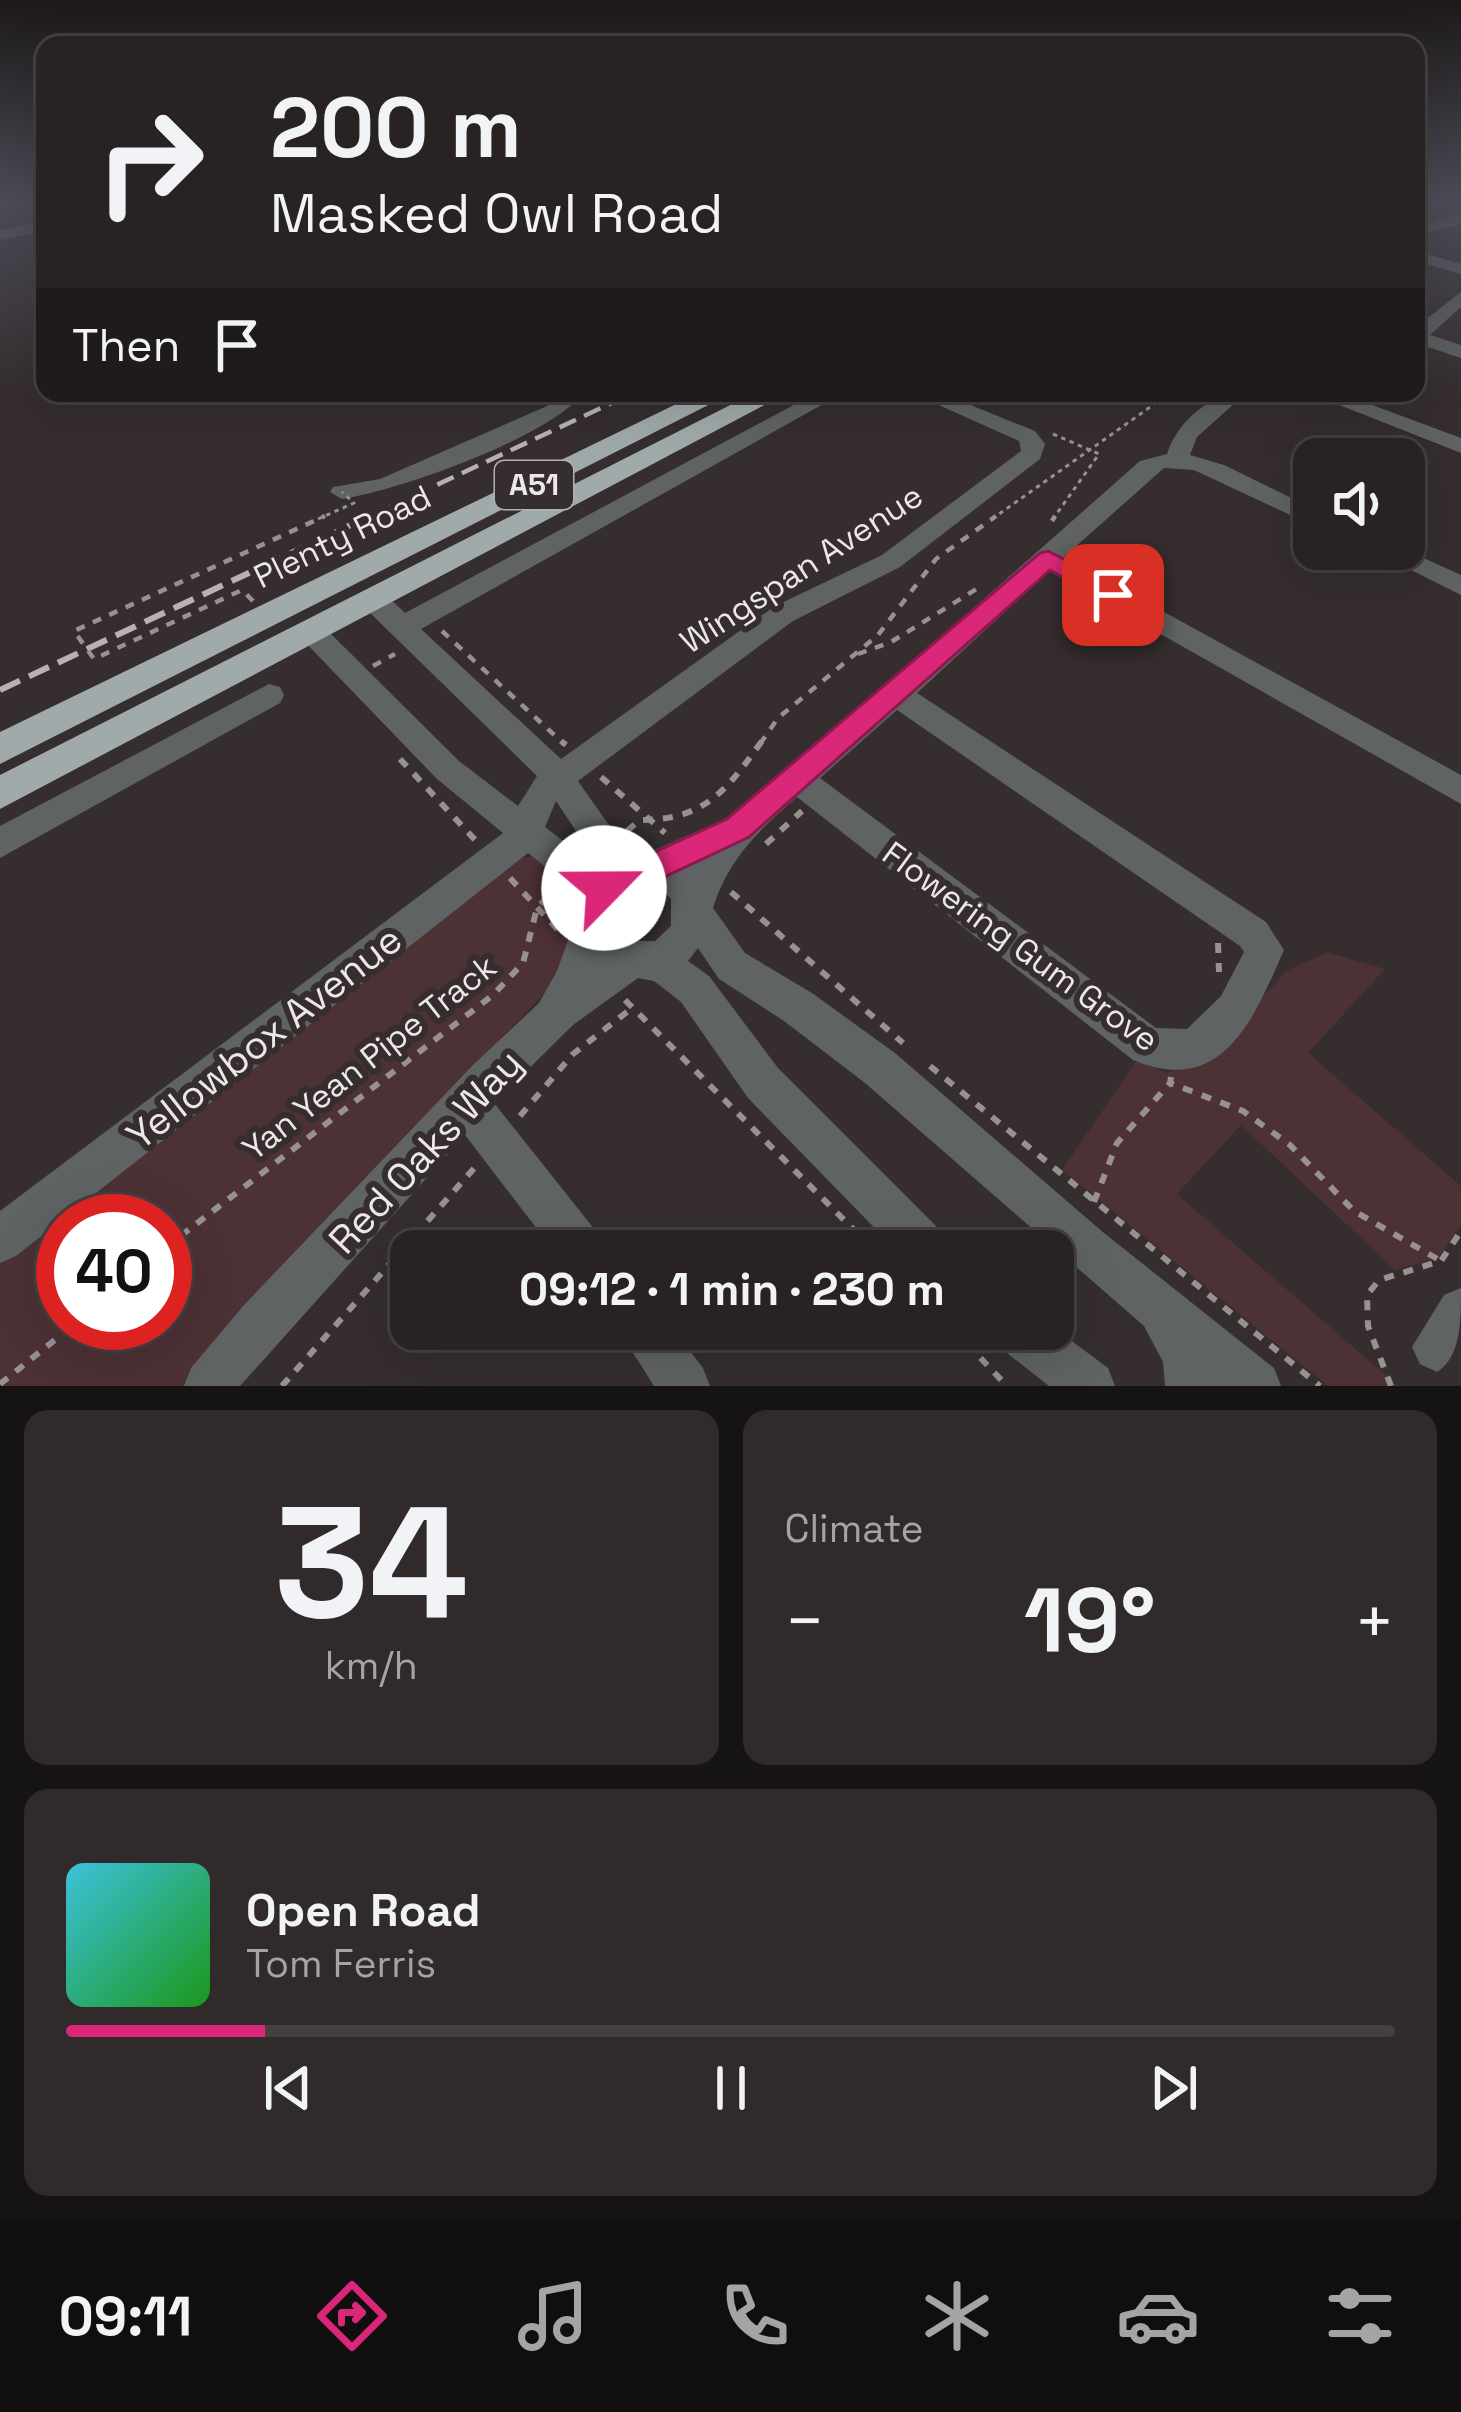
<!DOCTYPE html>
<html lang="en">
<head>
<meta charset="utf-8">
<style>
  body { margin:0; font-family:"Space Grotesk",sans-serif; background:#302a2a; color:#f1f3f6; height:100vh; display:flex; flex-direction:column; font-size:45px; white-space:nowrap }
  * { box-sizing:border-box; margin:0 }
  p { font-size:39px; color:#a5a4a5 }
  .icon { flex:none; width:66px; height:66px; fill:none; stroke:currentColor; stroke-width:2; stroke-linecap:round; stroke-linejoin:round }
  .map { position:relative; height:1386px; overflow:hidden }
  .side { display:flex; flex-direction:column; gap:24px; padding:24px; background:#161313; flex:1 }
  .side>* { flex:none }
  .guide { position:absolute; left:36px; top:36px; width:1389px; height:366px; border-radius:24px; box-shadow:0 12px 48px #0002,0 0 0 3px #443f40; background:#282222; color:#f1f3f6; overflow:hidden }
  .buttons { position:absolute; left:1293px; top:438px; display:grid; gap:24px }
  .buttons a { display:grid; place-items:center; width:132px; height:132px; border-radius:24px; background:#282222; box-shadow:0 12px 48px #0002,0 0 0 3px #443f40; font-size:60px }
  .speed { position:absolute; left:36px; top:1194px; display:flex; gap:24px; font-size:60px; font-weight:700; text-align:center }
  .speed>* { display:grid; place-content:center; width:156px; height:156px; border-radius:50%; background:#282222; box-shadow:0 12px 48px #0002,0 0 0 3px #443f40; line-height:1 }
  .speed .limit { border:18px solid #d22; background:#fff; color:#111 }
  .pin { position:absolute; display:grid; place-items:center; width:102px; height:102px; color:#fff; margin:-51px; border-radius:24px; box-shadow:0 6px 18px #0006 }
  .me { position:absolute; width:132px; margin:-66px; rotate:67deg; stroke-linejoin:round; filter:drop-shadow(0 0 9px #0008) }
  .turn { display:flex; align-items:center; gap:42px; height:252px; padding:0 36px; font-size:54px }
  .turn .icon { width:156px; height:156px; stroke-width:2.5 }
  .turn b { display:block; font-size:84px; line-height:102px }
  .then { display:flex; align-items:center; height:114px; padding:0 36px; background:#0003; gap:24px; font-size:45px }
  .big { font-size:90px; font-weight:700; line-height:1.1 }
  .side .widget { flex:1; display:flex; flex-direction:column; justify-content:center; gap:18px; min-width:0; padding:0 42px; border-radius:24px; background:#302a2a }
  .side .dial { align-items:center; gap:0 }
  .dial b { font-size:156px; line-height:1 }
  .song { display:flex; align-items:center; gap:36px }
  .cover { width:144px; height:144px; border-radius:18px; background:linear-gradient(135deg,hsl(190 70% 55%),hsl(120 70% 35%)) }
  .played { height:12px; border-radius:6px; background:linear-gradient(90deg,#db2777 15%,#443f40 15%) }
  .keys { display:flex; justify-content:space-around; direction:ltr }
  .heat { display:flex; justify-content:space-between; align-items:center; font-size:66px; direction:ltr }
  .side .tiles { flex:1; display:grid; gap:24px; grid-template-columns:1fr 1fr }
  .widget:last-child { grid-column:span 2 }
  .trip { position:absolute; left:390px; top:1230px; width:684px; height:120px; border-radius:24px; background:#282222; box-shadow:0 12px 48px #0002,0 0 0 3px #443f40; font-weight:700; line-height:120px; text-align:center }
  .tabs { display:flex; height:192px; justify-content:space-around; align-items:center; background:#100e0e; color:#a5a4a5 }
  .tabs .icon { width:84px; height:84px }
  .tabs .selected { color:#db2777 }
  .tabs b { font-size:54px; color:#f1f3f6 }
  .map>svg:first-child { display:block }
  .green { fill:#4c3135; fill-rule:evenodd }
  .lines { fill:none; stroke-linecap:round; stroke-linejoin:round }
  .path-far2 { stroke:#989192; stroke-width:3; stroke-dasharray:4.5 4.5; stroke-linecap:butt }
  .path-far1 { stroke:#989192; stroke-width:4.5; stroke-dasharray:9 9; stroke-linecap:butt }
  .path { stroke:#989192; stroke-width:6; stroke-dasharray:10 10; stroke-linecap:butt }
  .minor { fill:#5f6363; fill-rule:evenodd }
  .highway { fill:#a0aaab; fill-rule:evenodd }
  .rail-far1 { stroke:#b8b1b2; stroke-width:4.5; stroke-dasharray:18 9; stroke-linecap:butt }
  .rail { stroke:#b8b1b2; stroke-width:6; stroke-dasharray:22 10; stroke-linecap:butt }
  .path-bridge-far1 { stroke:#989192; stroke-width:3; stroke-dasharray:4.5 4.5; stroke-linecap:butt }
  .path-bridge { stroke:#989192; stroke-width:4.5; stroke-dasharray:9 9; stroke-linecap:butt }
  .route { fill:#db2777; stroke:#8e194d; stroke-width:3 }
  .labels { text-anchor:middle; stroke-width:12; stroke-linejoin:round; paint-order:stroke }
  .shield { fill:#352d2e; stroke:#b6afb0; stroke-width:3 }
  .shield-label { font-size:30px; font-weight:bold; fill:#ede7e8 }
  .street-label { font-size:33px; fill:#ede7e8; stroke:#352d2e }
  .near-street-label { font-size:39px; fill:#ede7e8; stroke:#352d2e }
</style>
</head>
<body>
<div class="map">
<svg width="1461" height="1386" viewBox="0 0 1461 1386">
  <rect width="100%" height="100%" fill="#352d2e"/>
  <path class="green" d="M537,856c49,45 42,53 29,115l-258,269 -122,146h-186v-131l516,-397zM63,1221h102v102h-102z
    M1327,952l58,17 -77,84 153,133v39l-22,33 -44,12 -154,-145 -64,69 221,192h-70l-266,-216 75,-110 29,13 42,-13 78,-89z"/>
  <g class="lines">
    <path class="path-far2" d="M1053,434l46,20 -46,65
      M992,519l178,-126"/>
    <path class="path-far1" d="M1052,521l3,-5
      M442,631l122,113
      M858,654l33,-12 87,-54
      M373,666l22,-12
      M760,744l18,-26 100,-83 58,-76 60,-43"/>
    <path class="path" d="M561,741l5,4
      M400,759l78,84
      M601,777l64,56
      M627,831l13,-11c65,0 86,-29 122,-79
      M766,844l36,-33
      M510,878l49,53
      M731,892l172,151
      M1218,943l1,29
      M625,1000l250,251
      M930,1066l390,320
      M1171,1077l-1,6 73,28 47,34 64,66 87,50
      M520,1116l53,-62 59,-46
      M1094,1202l23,-59 53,-60
      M165,1248l328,-253 30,-32 14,-55 20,-22
      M953,1329l54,57
      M0,1384l76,-61
      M282,1386l195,-221
      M1391,1386l-23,-60 -1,-31 12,-15 62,-19 20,-30"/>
    <path class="minor" d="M1461,214v10l-45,12v-10z
      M45,221v10l-45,9v-10z
      M1416,251l45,13v10l-45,-13z
      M1461,292v15l-31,28 31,10v13l-45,-15v-16z
      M561,393h23c-37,45 -184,97 -242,106l-12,-7 3,-5 47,-8 167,-73z
      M816,393h27l-422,236 140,130 212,-152 109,-52 139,-104 -2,-10 -107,-48h29l94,38 10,13 -5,15 -140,108 -107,54 -215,160 40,57 34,13 73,-32 160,-133 255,-225 27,-7c11,-34 44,-61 79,-61l-49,44 -7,18 34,10 90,44v17l-120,-56 -30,-2 -100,89 397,218v29l-412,-233 -132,122 349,229 18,28c-30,68 -61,148 -151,110l-336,-263c-38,33 -68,61 -84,111l32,45 67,40 83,60 209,180 170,135 7,18h-116l-2,-24 -19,-36 -279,-243 -81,-62 -65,-42 -21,-31 -10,13 21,15 69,92 167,167 7,16h-55l-149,-153 -67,-96 -27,-21 -16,-3 -65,47 -79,78 105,132 7,16h-52l-89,-116 -225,251h-56l7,-18 53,-63 229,-240 66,-62 18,-32 19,-53 -13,-37 -35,-28 -512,403 -16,7v-52l503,-378 -66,-54 -136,-141 -4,-7 4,-7h20l138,137 59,45 19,-30 -173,-169 -4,-7 4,-7h20l21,20zM897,710l343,236 4,6 -23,44 -34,33 -31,-1 -336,-250zM556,801l38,57 10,6 -9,8 -6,-11 -44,-34zM635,882h19l17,17v27l-16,15h-22l-16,-15v-28z
      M1309,393h31l121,45v15z
      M1369,549h35l57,26v20z
      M269,684l11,3 4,8 -4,8 -280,155v-32z
      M1461,1288c0,34 0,69 -24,84l-17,-8 -8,-17 32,-52z
      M1053,1327l55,41 7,18h-66l-51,-40 -7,-17z
      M618,1329h55l30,39 7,18h-56z"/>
    <path class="highway" d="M699,393h33l-732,371v-32z
      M754,393h33l-787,416v-34z"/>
    <path class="rail-far1" d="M364,519l269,-126"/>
    <path class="rail" d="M0,690l370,-174"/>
    <path class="path-bridge-far1" d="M318,519l36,-16 -12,-11"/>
    <path class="path-bridge" d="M253,601l-11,-11 -148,69 -20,-28 251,-115"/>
  </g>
  <linearGradient id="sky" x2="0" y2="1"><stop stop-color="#1d1919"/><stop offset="0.51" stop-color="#4b4c57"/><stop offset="1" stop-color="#4b4c57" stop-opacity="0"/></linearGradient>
  <rect width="1461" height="395" fill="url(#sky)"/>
  <path class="route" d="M1048,551l74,38 3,6 -3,6h-18l-54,-31 -301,267 -87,41 -25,5 -33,20 -11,-5 -5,-10 5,-10 27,-18 28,-5 79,-36 313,-266z"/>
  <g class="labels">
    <rect class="shield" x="495" y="461" width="78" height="48" rx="9"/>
    <g class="shield-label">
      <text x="534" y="495">A51</text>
    </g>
    <g class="street-label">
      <text transform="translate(342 536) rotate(-26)" y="12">Plenty Road</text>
      <text transform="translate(801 568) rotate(-33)" y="12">Wingspan Avenue</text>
      <text transform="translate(1021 946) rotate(36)" y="12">Flowering Gum Grove</text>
      <text transform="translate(369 1057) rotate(-38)" y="12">Yan Yean Pipe Track</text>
    </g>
    <g class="near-street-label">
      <text transform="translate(264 1037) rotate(-38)" y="14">Yellowbox Avenue</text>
      <text transform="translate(425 1151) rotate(-47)" y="14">Red Oaks Way</text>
    </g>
  </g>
</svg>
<div class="buttons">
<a><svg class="icon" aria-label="sound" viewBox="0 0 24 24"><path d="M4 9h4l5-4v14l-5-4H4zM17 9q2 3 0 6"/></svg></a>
</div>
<div class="speed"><div class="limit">40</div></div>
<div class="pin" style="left:1113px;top:595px;background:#d93025"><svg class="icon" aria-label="arrive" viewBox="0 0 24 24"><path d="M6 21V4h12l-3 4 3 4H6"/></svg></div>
<svg class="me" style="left:604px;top:888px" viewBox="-20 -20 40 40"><circle r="19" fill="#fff"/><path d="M0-13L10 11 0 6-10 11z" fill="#db2777"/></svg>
<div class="trip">09:12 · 1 min · 230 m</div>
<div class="guide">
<div class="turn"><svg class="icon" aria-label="right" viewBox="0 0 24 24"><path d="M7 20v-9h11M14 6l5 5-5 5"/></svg><div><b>200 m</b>Masked Owl Road</div></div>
<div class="then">Then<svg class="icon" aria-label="arrive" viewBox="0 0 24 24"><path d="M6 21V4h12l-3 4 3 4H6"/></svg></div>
</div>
</div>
<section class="side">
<div class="tiles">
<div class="widget dial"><b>34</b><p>km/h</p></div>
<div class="widget"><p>Climate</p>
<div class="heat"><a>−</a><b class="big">19°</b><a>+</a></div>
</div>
<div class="widget">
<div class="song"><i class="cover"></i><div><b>Open Road</b><p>Tom Ferris</p></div></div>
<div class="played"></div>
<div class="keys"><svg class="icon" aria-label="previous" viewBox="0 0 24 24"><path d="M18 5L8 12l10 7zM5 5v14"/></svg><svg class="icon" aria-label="pause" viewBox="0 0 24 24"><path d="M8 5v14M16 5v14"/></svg><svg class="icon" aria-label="next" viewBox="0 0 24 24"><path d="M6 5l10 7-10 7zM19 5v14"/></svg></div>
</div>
</div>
</section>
<nav class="tabs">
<b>09:11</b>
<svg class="icon selected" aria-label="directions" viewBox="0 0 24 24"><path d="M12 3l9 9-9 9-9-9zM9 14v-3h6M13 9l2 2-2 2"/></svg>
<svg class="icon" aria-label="music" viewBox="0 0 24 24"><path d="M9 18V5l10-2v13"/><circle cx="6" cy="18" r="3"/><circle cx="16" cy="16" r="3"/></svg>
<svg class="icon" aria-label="phone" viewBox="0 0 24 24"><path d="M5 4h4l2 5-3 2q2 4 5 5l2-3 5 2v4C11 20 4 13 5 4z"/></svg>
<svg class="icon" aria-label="climate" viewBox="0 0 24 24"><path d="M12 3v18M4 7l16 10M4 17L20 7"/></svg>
<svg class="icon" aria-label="car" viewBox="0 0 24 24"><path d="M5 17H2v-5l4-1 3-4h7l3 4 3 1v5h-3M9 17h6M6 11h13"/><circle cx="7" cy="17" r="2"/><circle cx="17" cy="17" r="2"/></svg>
<svg class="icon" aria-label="filters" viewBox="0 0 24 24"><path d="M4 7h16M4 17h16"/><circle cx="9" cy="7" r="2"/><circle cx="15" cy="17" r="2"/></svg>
</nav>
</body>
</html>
